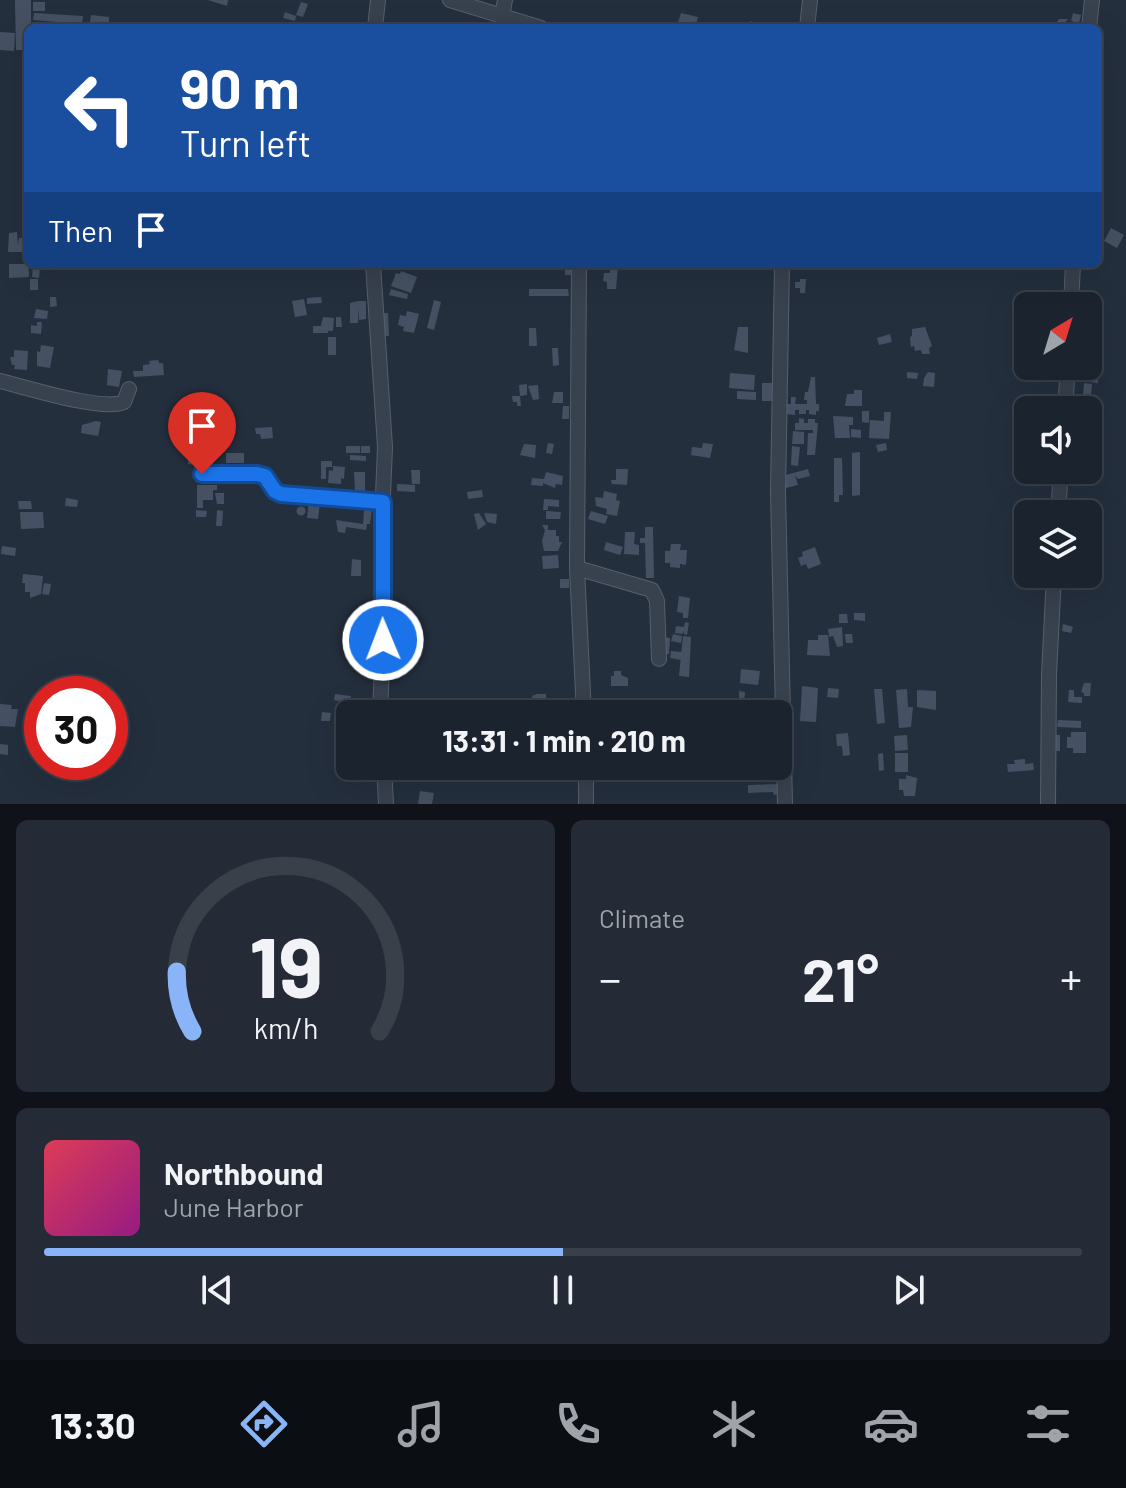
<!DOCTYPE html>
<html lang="en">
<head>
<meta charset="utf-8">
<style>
  body { margin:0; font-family:Barlow,sans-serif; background:#242b36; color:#f1f3f6; height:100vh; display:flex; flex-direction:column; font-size:30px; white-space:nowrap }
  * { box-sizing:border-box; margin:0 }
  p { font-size:26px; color:#a0a4aa }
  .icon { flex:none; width:44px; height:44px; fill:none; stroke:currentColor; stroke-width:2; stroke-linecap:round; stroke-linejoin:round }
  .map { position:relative; height:804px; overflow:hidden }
  .details { display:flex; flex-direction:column; gap:16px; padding:16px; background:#0f1319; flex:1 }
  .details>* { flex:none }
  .hud { position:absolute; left:24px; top:24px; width:1078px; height:244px; border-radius:12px; box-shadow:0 8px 32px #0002,0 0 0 2px #39404a; background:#1a4fa0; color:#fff; overflow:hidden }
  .needle { width:52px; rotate:38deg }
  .controls { position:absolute; left:1014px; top:292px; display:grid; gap:16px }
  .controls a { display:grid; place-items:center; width:88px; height:88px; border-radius:12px; background:#1b232e; box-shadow:0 8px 32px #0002,0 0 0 2px #39404a; font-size:40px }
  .speed { position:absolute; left:24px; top:676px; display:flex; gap:16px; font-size:40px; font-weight:700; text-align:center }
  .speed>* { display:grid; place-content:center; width:104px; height:104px; border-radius:50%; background:#1b232e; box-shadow:0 8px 32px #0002,0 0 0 2px #39404a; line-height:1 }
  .speed .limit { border:12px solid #d22; background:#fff; color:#111 }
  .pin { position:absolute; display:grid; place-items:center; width:68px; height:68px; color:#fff; margin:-82px -34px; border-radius:50% 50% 50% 0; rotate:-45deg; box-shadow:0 0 8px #0007 }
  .pin .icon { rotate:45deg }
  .me { position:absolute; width:88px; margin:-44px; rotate:359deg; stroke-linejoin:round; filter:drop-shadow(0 0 6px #0008) }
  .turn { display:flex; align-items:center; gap:28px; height:168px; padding:0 24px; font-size:36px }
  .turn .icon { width:104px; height:104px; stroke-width:2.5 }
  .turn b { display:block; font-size:56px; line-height:68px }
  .then { display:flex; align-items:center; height:76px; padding:0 24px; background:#0003; gap:16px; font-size:30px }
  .big { font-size:60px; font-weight:700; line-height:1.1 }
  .details .widget { flex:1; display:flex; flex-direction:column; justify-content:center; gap:12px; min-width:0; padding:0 28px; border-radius:12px; background:#242b36 }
  .details .dial { align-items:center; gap:0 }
  .dial svg { height:208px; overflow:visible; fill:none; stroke:#39404a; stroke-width:7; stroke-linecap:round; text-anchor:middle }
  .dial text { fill:#f1f3f6; stroke:none }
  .song { display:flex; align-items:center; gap:24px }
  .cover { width:96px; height:96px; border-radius:12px; background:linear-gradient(135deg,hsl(350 70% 55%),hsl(310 70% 35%)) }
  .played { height:8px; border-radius:4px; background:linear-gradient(90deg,#8ab4f8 50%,#39404a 50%) }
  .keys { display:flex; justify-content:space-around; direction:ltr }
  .heat { display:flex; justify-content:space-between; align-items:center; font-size:44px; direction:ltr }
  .details .tiles { flex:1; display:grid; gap:16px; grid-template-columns:1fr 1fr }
  .widget:last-child { grid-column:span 2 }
  .trip { position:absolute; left:336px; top:700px; width:456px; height:80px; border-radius:12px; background:#1b232e; box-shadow:0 8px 32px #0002,0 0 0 2px #39404a; font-weight:700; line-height:80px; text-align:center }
  .tab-bar { display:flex; height:128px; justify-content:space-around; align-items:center; background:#0b0e12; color:#a0a4aa }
  .tab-bar .icon { width:56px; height:56px }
  .tab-bar .current { color:#8ab4f8 }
  .tab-bar b { font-size:36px; color:#f1f3f6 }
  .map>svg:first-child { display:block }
  .building { fill:#455162 }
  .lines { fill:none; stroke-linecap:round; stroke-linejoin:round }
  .minor-casing { stroke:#565f6c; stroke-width:16 }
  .minor { stroke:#38414e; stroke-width:14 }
  .route-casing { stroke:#114b97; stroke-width:20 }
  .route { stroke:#1a73e8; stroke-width:14 }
</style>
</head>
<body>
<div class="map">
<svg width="1126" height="804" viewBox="0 0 1126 804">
  <rect width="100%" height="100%" fill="#242f3e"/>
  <path class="building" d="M15,0h16v28h-3v22h-12z
    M208,0h20l-1,6z
    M33,2h12v9h-12z
    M301,2l7,2 -5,13 -7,-2z
    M285,12l11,4 -1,5 -12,-3z
    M34,13l49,3 -1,8 -49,-4z
    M681,13l17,4 -3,11h-19z
    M1073,13l8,2 -2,8 -8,-2z
    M91,15l18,2v5h-19z
    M1059,19h9l-7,9 -7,-2z
    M750,21l15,5v2h-17z
    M0,32l15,1 -1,18 -14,-1z
    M1111,228l13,7 -7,13 -13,-7z
    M17,232l1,13 1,-7h4v14h-15l1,-19z
    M25,254h3l1,23 -20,1v-14h15z
    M565,264h9l-1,11h-8z
    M792,264h22l-1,6 -12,-4 -3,3z
    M33,266l7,1 -1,11 -7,-1z
    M610,266h8l-2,23h-9v-7l-4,-1 1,-8h6z
    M401,271l16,6 -6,16 -20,-7 5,-13 4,1z
    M30,279h8v11h-8z
    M800,279h6l-1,14h-5v-5h-5v-6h5z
    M391,289l17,5 -1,5 -18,-4z
    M529,289h39l1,7h-40z
    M1032,290l8,2 -1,7 9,2 -1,5h-16z
    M50,297h6l1,9 -7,1z
    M321,297l1,6 -15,1v-6z
    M304,299l3,16 -12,2 -3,-16z
    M434,300l7,2 -7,28 -7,-2z
    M358,301h8v18l-7,1 -1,-12v15h-8v-20z
    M36,309l12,2 -1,8 -13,-1z
    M407,311l12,3 -5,19 -11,-2 1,-4 -6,-2 2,-10 6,1z
    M380,313h8l1,23h-8z
    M323,317l11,1 -1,13h-5v2h-15v-7h8z
    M336,317h5l1,10h-6z
    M37,322h5l-1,12 -10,-1v-8l6,1z
    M738,327h10v26l-14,-3z
    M925,327l7,19 -3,2 1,6h-8l-1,-4 -6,1 -1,-5 -3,1 -1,-10 2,-1v-7z
    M529,328h7l1,18h-8z
    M890,334l2,8 -13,3 -2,-7z
    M328,337h8v18h-8z
    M41,345l13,2 -4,21 -13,-2v-15l3,1z
    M552,348h6l1,17 -6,1z
    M14,350l14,1 -1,19 -13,-1 1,-4h-3l-2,-8h4z
    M158,360l1,3h4l1,12 -30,2 -1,-6h10v-6l7,-1 -1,-3z
    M108,369l14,2 -3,16 -12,-2z
    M907,372l11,1 -1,6 -10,-1z
    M928,372l7,1 -1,14 -11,-1 1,-8z
    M730,373l25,2 -1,15 -25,-2z
    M1081,374l17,1v8l-18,-2z
    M811,377h4l1,27h3v7h-3v4l-7,-1v-4h-3v4h-7v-4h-4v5l-10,-1v-10h6v-7h5l-1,7h12v-4h-3l1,-8h3z
    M762,383h11v18h-11z
    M1084,383l8,1 -1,12 -8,-1z
    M527,384v11l-7,1 -1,-11z
    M538,385l1,14 -6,1 -5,-14z
    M854,390h8v16h-17l2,-12h7z
    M737,391l19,1v8l-19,-1z
    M554,392h9v11h-11z
    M512,396h8l1,10h-4v-4h-4z
    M563,406h6v13h-7z
    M862,411h7v12l-7,-1z
    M884,412h7l-2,27 -20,-1 1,-18 14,1z
    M833,416l20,1v8h-4l1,13h-15z
    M799,418l5,1v4h4v-4h7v4h3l-3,32h-8l1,-22h5v-3h-18v-7h4z
    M96,421l5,1 -3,14 -17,-3 1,-8z
    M272,427l1,11 -12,1 -1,-5h-4l-1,-6z
    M851,429l10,1v8l-10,-1z
    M793,431l11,1v12h-12z
    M548,443l6,1 -2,10 -6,-1z
    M703,443l10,1 -3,14 -19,-3 1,-8 10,1z
    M886,443l1,7 -9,2 -2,-7z
    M524,444l12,1 -1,13 -15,-3z
    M346,446h14v7h-14z
    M361,446h9v7h-9z
    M792,446l8,1 -2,19 -7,-1z
    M860,452v43l-8,1v-43z
    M226,453h18v10h-18z
    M350,455l16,1v5l-16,-1z
    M188,458l11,1v14l-5,-1v-7l-6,-1z
    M834,458h8l1,37h-4v7h-5z
    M321,461h11v6h-6v12h-5z
    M333,466l12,1 -1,12 -3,-1v6l-13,-1 1,-13 4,1z
    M616,469h12l-1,16 -15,-1 -1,-4h5z
    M808,469l2,7 -12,3 -3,-4 3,10 -12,3 -4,-12z
    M411,470h9v14h-8z
    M354,472h11v20l-10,1z
    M546,472l17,4 -1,9 -6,-1 -1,4 -12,-5v3l-12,-1 1,-7 12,1z
    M397,484l18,1v7l-18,-1z
    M197,485h20v5h-4v10h-10v8h-6z
    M482,490l1,7 -15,2 -1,-7z
    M604,491l13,3 -1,6 4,1 -3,15 -11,-2 1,-5 -11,-3 -1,-9 8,1z
    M215,493h9v11h-7z
    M66,498l12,2 -1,7 -12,-1z
    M544,499l15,1v7l-11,-1v4h-5z
    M18,501h13l1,8h-13z
    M309,502l11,1 -2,16 -11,-1z
    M296.5 511a4.5 4.5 0 1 1 9 0a4.5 4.5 0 1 1-9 0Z
    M364,509h8l-2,15h-3l-1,6 -20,-3 -1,6 -7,-1 -2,-12 27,4z
    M196,510l11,1 -1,6h-10z
    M217,510l6,1 -1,15h-6z
    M546,511l15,1 -1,7h-14z
    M591,511l17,5 -3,8 -17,-5z
    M20,512h23l1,16 -23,1z
    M479,513l7,11 -8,6 -4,-16z
    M484,513l13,1 -1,10 -9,-2z
    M542,525h6v5h8v6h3v6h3l-4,9h-14l-2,-10 3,-11z
    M645,527h8l1,51h-8l-1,-35h-5v-5h5z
    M625,532h10l-1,12 5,1v10l-15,-1z
    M606,542l17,5 -3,8 -16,-5z
    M671,544h10l-1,6h7l-1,15 -6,-1v4l-10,-1v-4h-5v-12h5z
    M2,546l14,2 -1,8 -14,-2z
    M815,547l6,17 -13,5 -2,-5 -5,2 -3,-8 5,-2 -1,-4z
    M558,555l1,13 -16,1 -1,-13z
    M352,559l9,1v16h-10z
    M23,574l20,2 -2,18 -11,4v-6h-5v-9h-3z
    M560,579h9v9h-9z
    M44,583l7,1 -2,11 -7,-1z
    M679,596l11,2 -2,20h-5v-5l-6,-1z
    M854,613h11v8l-11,-1z
    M839,614h8l1,9h-9z
    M685,622l4,1 -2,12 -3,-1v-4l-1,4 -8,-1 1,-7 8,1z
    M1063,624l10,3 -2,6 -9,-2z
    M842,627l1,19 -6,1 -4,-11 -4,1 -1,-8z
    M673,634l9,2 -1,7 -10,-2z
    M845,634h7l1,9h-7z
    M818,635h10l2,21 -23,-1 1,-15h10z
    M683,636l8,1 -2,40 -10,-1z
    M663,637l7,1 -1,16h-7z
    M671,651l11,1 -1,8 -11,-2z
    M741,669l19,2 -2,14 -18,-2z
    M614,671h7v4l7,3v8h-17v-10h3z
    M1084,683h7l-1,13h-6v-3l-3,-1z
    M802,686l16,2 -2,34 -16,-1z
    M828,688l11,1 -1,9 -11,-1z
    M874,689h8l3,34 -8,1z
    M907,689l1,18h5l-2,20 -12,1 -3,-38z
    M917,690l19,1v19l-19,-3z
    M1069,690h5v7h8v6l-14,-1z
    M739,691l6,1 -1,14 -5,-1z
    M335,694l16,2 -1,7 -16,-3z
    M537,694h9l1,11h-14l-1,-9z
    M0,704l12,1 -1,4h7l-3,18 -15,-1z
    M751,704h7v9l-14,-1 1,-4 5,1z
    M548,706l1,8h-12l-1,-6z
    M322,712l9,1 -1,8h-9z
    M1058,720l23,1v7l-24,-1z
    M1071,732h15v21h-13v-5h-6v-11h4z
    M848,733l2,22 -7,1 -1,-10h-5l-1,-12z
    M907,735l1,15 -13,1 -1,-15z
    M1054,735h6v16h-6z
    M0,744l8,1v10l-8,-1z
    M883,753l1,17 -5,1 -1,-17z
    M895,753h13v19h-13z
    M1025,759v5l8,-1 1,7 -26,2 -1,-8h8l-1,-4z
    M466,766h9l-1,16 -9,-1v-4h4v-8h-4z
    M906,775l11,3 -2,18h-11l-1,-6h-4v-11h7z
    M780,784v10l-6,1 -1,-3 -25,1v-8z
    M420,791l14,2 -2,11h-14z"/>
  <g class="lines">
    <g class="minor-casing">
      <path id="minor" d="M450,0l91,28
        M502,16l3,-16
        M375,28l3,-28
        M807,28l3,-28
        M1089,28l3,-28
        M373,264l12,183 -4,97 2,96 -3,74
        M579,264l-2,304 7,146
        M782,264l-4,228 7,312
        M1071,306l2,-42
        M0,381c26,6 103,31 124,21l5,-13
        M1065,410l3,-44
        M202,474h55l8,2 10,15 6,3 102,8
        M1058,514l3,-44
        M577,568l75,22 5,11 2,58
        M384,766l2,38
        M586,766v38
        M1048,804l1,-129 5,-101"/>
    </g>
    <use href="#minor" class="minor"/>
  </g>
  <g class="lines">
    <g class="route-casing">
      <path id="route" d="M202,474h55l8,2 10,15 6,3 102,8v138"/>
    </g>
    <use href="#route" class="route"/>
  </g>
</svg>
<div class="controls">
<a><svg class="needle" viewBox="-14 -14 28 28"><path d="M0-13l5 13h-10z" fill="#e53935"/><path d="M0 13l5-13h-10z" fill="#a0a4aa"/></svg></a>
<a><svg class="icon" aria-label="sound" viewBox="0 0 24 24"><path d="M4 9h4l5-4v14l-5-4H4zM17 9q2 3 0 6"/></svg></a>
<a><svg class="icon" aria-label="layers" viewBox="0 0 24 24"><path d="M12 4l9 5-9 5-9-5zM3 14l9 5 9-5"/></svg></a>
</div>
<div class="speed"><div class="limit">30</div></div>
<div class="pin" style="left:202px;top:474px;background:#d93025"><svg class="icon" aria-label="arrive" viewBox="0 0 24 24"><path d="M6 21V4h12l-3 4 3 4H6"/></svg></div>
<svg class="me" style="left:383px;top:640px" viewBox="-20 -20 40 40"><circle r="17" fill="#1a73e8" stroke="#fff" stroke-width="3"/><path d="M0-11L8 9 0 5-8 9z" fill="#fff"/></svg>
<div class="trip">13:31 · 1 min · 210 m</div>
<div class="hud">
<div class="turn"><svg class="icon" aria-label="left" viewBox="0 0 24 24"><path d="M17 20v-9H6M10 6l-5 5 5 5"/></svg><div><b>90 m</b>Turn left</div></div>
<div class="then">Then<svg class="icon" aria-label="arrive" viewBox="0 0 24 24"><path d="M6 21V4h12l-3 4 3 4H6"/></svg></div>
</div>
</div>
<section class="details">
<div class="tiles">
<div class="widget dial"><svg viewBox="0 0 100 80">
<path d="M14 69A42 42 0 1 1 86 69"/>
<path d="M14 69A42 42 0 0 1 8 46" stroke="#8ab4f8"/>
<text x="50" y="56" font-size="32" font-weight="700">19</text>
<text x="50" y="72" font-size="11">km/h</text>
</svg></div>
<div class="widget"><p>Climate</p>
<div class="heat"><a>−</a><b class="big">21°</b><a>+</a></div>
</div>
<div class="widget">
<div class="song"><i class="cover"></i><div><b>Northbound</b><p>June Harbor</p></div></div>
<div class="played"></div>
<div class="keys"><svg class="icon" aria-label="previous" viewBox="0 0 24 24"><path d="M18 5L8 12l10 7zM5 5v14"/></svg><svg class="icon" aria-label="pause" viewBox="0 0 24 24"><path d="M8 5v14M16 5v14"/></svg><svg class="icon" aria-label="next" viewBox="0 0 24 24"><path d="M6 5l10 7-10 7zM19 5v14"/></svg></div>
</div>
</div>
</section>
<nav class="tab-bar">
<b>13:30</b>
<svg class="icon current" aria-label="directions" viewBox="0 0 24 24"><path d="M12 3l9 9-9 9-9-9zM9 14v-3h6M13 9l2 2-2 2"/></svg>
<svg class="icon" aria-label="music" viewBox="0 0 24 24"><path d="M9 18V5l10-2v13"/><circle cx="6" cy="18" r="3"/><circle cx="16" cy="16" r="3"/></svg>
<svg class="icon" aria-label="phone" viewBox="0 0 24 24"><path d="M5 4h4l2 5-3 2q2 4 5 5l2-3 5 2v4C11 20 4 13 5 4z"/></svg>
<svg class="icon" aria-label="climate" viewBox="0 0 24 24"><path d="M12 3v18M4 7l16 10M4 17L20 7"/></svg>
<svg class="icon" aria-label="car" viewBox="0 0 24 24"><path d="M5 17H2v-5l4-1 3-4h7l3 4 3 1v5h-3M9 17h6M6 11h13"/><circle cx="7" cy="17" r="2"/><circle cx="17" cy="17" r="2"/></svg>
<svg class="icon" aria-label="filters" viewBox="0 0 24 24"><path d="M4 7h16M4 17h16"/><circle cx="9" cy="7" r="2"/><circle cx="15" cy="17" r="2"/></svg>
</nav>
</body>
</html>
